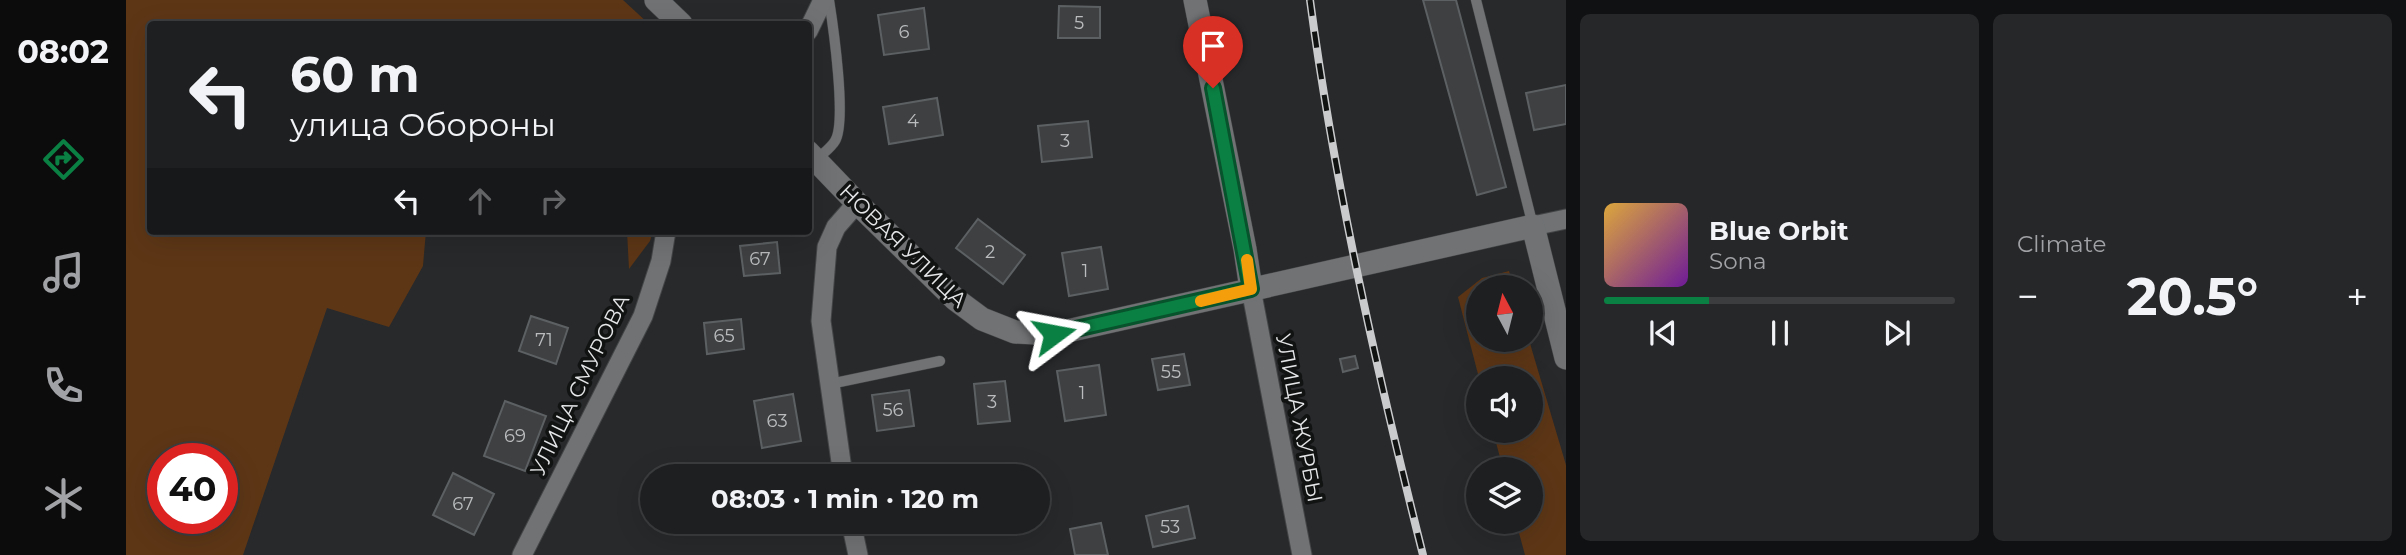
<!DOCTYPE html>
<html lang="en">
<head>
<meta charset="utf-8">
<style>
  body { margin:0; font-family:Montserrat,sans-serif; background:#252729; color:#f1f3f6; height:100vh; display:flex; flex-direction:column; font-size:26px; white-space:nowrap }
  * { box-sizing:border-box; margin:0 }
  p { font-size:23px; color:#a0a2a5 }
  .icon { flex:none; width:38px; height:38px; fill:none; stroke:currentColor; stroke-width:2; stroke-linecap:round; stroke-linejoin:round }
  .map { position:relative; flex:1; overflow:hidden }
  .sheet { display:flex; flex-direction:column; gap:14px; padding:14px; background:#101112; width:840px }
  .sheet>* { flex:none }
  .hud { position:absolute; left:21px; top:21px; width:665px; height:214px; border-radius:7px; box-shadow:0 7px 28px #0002,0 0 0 2px #3b3d3e; background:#1d1f20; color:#f1f3f6; overflow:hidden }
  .needle { width:46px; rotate:353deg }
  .tools { position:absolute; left:1340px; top:275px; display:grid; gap:14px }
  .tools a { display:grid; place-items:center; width:77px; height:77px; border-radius:50%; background:#1d1f20; box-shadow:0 7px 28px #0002,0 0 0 2px #3b3d3e; font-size:35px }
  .speed { position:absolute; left:21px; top:443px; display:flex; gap:14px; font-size:35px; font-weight:700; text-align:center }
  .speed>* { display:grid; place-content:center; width:91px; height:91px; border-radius:50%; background:#1d1f20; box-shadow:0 7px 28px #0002,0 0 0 2px #3b3d3e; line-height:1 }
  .speed .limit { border:10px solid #d22; background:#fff; color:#111 }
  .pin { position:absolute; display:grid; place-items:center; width:60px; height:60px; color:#fff; margin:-72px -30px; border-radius:50% 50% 50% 0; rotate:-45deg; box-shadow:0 0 7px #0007 }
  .pin .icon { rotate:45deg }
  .me { position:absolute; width:77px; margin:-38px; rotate:77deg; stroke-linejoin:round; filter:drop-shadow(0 0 5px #0008) }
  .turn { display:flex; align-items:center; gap:24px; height:147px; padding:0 28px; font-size:32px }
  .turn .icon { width:91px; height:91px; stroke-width:2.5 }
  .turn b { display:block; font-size:49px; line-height:60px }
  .lanes { display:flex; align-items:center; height:66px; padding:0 28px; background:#0003; justify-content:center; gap:35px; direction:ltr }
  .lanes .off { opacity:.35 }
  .big { font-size:52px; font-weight:700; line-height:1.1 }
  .sheet .tile { flex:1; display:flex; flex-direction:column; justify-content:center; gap:10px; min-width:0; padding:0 24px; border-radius:10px; background:#252729 }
  .song { display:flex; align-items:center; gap:21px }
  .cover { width:84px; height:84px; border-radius:10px; background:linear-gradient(135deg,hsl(40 70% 55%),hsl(280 70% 35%)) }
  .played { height:7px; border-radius:4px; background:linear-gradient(90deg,#0b8043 30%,#3b3d3e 30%) }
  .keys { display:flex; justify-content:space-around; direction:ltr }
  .heat { display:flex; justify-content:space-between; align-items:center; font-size:38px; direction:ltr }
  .sheet .tiles { flex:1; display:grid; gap:14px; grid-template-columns:repeat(2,1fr) }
  .trip { position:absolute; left:514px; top:464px; width:410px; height:70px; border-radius:35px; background:#1d1f20; box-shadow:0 7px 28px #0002,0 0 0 2px #3b3d3e; font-weight:700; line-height:70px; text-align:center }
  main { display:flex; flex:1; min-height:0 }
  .tabs { display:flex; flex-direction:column; width:126px; justify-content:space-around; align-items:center; background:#0c0c0d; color:#a0a2a5 }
  .tabs .icon { width:49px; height:49px }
  .tabs .on { color:#0b8043 }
  .tabs b { font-size:32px; color:#f1f3f6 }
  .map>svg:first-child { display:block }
  .green { fill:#5d3616; fill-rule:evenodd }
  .building { fill:#3e4042; stroke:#5d6062; stroke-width:2 }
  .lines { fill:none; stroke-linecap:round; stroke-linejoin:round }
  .service-casing { stroke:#434546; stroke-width:11 }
  .minor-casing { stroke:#434546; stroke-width:21 }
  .tertiary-casing { stroke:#434546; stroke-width:24 }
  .service { stroke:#707274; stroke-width:10 }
  .minor { stroke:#707274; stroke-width:19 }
  .tertiary { stroke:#707274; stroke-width:23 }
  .rail-casing { stroke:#c9cbcc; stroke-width:8 }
  .rail { stroke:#111212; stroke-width:5; stroke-dasharray:16; stroke-linecap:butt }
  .route-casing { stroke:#07532c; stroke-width:18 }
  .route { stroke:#0b8043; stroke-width:12 }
  .slow { stroke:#f59e0b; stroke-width:12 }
  .labels { text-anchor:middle; stroke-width:7; stroke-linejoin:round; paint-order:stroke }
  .number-label { font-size:18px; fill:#babcbe }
  .street-label { font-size:21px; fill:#e4e6e7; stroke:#111212 }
</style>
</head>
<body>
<main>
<nav class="tabs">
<b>08:02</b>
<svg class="icon on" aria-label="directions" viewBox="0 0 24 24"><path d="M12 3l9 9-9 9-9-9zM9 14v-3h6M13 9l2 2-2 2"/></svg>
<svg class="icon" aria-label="music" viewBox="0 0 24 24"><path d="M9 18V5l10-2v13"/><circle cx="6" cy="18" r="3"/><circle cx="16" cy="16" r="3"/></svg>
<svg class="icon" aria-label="phone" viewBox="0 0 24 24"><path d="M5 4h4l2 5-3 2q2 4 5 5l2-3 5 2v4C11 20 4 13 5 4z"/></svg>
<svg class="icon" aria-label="climate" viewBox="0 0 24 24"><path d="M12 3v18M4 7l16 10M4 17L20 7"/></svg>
</nav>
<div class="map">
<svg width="1440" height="555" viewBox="0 0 1440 555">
  <rect width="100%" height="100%" fill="#27292b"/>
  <path class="green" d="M0,0h497l26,24h-499v207h276l-3,35 -34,61 -62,-19 -84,247h-117zM37,458h59v60h-59z
    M501,231h26l-3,10 -21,28z
    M1383,271l5,16h-35v53h50l37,125v90h-41l-9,-33h15v-53h-28l-10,-38 38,-1v-52h-52l-21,-81 24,-19z"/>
  <path class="building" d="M1297,0h33l50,187 -29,8z
    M933,6l41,1v31h-42z
    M798,8l5,41 -45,6 -6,-40z
    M1440,85v39l-32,6 -8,-37z
    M811,98l6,37 -54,9 -6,-37z
    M962,121l4,36 -50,5 -4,-36z
    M852,219l47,36 -22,29 -47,-36z
    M651,242l3,31 -36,3 -4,-30z
    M975,247l7,42 -39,7 -7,-43z
    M405,316l37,12 -12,36 -37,-13z
    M615,319l3,30 -37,5 -3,-31z
    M1058,354l6,31 -32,5 -6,-31z
    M1229,356l3,12 -15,4 -3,-13z
    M973,365l7,50 -41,6 -8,-50z
    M879,381l5,40 -32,3 -4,-40z
    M783,390l5,36 -37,5 -5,-36z
    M667,394l8,47 -39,7 -8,-47z
    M379,401l41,15 -21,55 -41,-15z
    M327,473l41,21 -20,41 -41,-20z
    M1062,506l7,32 -42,9 -7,-31z
    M630,522h49v3l-47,7z
    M975,523l7,32h-33l-5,-26z"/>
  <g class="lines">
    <g class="service-casing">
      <path id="service" d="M1350,0l57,226
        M690,160c6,-6 15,-12 19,-19 12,-19 -2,-116 -6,-141
        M704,384l110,-23"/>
    </g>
    <g class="minor-casing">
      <path id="minor" d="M682,31l15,-31
        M1407,226l33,-7
        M1125,289l51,266
        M717,476l-22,-155 6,-74 9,-20 21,-24
        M725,522l7,33
        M396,555l121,-239 18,-55 5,-30"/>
    </g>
    <g class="tertiary-casing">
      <path id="tertiary" d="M530,0l25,24
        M1069,0l50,249 6,40
        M682,152l49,51 98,96 27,20 33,13 39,2 479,-108 33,132"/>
    </g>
    <use href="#service" class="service"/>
    <use href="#minor" class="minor"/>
    <use href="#tertiary" class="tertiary"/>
    <g class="rail-casing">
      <path id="rail" d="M1184,0c25,187 67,372 113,555"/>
    </g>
    <use href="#rail" class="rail"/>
  </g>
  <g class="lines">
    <g class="route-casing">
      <path id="route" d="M928,334l197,-45 -38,-201"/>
    </g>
    <use href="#route" class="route"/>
    <path class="slow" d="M1075,301l50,-12 -4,-29"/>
  </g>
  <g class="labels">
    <g class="number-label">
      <text x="953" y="29">5</text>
      <text x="778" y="38">6</text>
      <text x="787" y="127">4</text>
      <text x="939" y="147">3</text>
      <text x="864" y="258">2</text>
      <text x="634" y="265">67</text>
      <text x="959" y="277">1</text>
      <text x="598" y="342">65</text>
      <text x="418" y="346">71</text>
      <text x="1045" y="378">55</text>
      <text x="956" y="399">1</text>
      <text x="866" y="408">3</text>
      <text x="767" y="416">56</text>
      <text x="651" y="427">63</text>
      <text x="389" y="442">69</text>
      <text x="337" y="510">67</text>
      <text x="1044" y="533">53</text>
    </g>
    <g class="street-label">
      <text transform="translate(777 246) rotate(44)" y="7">НОВАЯ УЛИЦА</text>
      <text transform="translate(454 385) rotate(-64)" y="7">УЛИЦА СМУРОВА</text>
      <text transform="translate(1173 418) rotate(79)" y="7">УЛИЦА ЖУРБЫ</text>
    </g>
  </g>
</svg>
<div class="tools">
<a><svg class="needle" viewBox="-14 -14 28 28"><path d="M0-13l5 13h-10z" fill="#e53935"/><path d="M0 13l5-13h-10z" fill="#a0a2a5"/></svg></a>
<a><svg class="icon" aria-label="sound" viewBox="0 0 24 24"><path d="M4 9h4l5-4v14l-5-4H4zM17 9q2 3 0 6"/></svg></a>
<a><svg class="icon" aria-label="layers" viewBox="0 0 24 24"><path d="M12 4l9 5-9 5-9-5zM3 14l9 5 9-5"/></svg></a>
</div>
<div class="speed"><div class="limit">40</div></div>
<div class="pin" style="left:1087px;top:88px;background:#d93025"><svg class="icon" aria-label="arrive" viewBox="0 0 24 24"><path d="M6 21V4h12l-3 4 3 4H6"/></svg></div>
<svg class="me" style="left:928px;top:334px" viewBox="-20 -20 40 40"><path d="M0-17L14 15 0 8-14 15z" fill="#0b8043" stroke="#fff" stroke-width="4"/></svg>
<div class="trip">08:03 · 1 min · 120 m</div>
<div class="hud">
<div class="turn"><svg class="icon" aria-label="left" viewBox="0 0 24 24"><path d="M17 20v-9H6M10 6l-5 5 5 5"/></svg><div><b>60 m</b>улица Обороны</div></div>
<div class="lanes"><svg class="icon" aria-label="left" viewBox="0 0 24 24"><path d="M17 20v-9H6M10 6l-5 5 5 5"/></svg><svg class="icon off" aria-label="ahead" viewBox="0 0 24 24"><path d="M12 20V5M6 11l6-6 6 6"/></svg><svg class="icon off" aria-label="right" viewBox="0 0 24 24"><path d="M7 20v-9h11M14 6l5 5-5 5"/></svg></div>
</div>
</div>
<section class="sheet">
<div class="tiles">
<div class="tile">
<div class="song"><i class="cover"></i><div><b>Blue Orbit</b><p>Sona</p></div></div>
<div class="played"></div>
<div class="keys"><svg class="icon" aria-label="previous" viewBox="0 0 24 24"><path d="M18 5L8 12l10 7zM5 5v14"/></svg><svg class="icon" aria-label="pause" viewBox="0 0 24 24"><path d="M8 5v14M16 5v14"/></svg><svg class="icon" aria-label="next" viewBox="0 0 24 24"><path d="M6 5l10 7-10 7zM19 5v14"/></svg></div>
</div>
<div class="tile"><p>Climate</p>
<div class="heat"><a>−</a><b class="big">20.5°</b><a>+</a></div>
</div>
</div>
</section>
</main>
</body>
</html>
